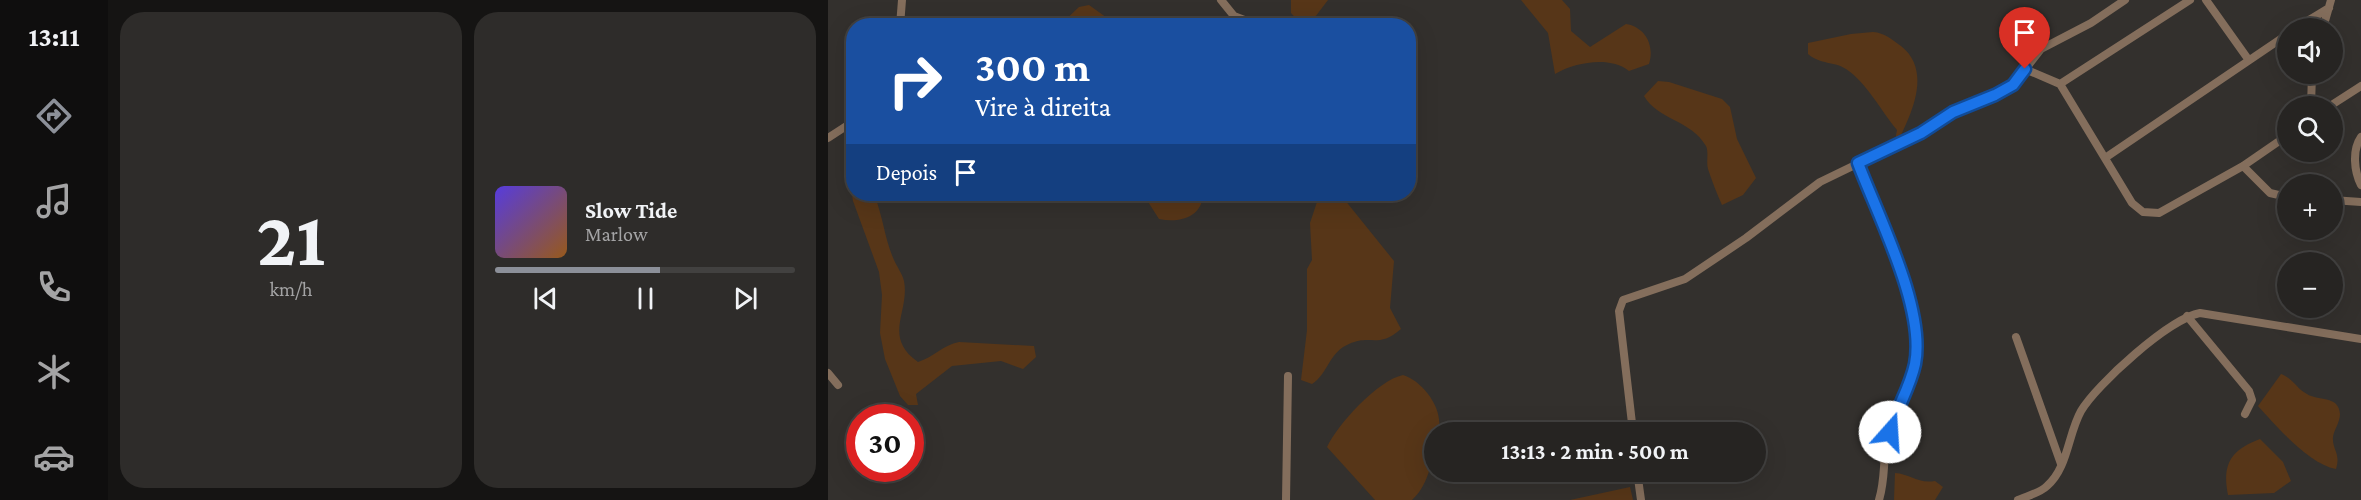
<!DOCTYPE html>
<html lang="pt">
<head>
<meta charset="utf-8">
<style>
  body { margin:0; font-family:"Crimson Pro",serif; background:#2e2c2a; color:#f1f3f6; height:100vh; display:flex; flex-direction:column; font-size:22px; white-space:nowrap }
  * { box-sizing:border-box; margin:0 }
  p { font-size:20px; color:#a4a4a5 }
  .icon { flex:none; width:33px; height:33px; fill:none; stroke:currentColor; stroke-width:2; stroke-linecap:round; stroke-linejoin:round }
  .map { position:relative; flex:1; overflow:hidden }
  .sheet { display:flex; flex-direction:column; gap:12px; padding:12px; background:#151413; width:720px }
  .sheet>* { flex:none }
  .banner { position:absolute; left:18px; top:18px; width:570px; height:183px; border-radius:24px; box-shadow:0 6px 24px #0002,0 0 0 2px #424140; background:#1a4fa0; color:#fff; overflow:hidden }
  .fabs { position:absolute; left:1449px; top:18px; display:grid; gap:12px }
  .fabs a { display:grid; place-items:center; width:66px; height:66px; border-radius:50%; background:#262422; box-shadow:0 6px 24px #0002,0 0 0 2px #424140; font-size:30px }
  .speed { position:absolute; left:18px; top:404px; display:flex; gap:12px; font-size:30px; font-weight:700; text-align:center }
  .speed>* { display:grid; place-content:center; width:78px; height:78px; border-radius:50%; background:#262422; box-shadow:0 6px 24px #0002,0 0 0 2px #424140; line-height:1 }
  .speed .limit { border:9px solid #d22; background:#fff; color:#111 }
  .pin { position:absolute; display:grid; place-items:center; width:51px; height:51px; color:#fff; margin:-62px -26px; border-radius:50% 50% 50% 0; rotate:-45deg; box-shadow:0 0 6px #0007 }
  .pin .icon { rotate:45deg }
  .me { position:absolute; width:66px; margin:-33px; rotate:19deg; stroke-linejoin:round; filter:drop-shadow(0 0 4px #0008) }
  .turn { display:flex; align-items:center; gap:21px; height:126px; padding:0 30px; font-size:27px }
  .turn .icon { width:78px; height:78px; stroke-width:2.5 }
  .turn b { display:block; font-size:42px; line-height:51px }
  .then { display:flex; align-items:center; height:57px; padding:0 30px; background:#0003; gap:12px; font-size:22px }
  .sheet .tile { flex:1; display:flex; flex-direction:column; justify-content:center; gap:9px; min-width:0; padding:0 21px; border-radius:24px; background:#2e2c2a }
  .sheet .dial { align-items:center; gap:0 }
  .dial b { font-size:78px; line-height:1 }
  .song { display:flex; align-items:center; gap:18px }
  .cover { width:72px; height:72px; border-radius:9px; background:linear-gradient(135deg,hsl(250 70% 55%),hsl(30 70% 35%)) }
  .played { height:6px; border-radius:3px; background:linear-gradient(90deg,#8c9099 55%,#424140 55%) }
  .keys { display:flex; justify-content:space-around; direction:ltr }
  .sheet .tiles { flex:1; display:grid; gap:12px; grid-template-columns:repeat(2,1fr) }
  .trip { position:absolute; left:596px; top:422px; width:342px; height:60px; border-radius:30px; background:#262422; box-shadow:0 6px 24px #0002,0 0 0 2px #424140; font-weight:700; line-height:60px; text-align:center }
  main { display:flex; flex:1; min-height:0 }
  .tab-bar { display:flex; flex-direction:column; width:108px; justify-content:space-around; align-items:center; background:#0f0e0e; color:#a4a4a5 }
  .tab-bar .icon { width:42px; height:42px }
  .tab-bar .on { color:#8c9099 }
  .tab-bar b { font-size:27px; color:#f1f3f6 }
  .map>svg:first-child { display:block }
  .green { fill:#573618 }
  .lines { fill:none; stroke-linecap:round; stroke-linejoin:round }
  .street { stroke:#846e5c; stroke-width:8 }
  .route-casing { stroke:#114b97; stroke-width:15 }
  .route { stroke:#1a73e8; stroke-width:10 }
</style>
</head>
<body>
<main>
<nav class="tab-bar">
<b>13:11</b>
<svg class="icon on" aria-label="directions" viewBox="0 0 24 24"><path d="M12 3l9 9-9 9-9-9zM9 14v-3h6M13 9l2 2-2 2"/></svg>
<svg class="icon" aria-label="music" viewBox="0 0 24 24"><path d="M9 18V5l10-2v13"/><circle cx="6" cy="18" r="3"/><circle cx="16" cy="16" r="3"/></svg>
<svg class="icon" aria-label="phone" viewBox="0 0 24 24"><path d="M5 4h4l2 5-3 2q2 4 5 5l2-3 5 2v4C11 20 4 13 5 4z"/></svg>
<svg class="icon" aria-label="climate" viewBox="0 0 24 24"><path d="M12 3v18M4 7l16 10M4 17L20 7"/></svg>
<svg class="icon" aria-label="car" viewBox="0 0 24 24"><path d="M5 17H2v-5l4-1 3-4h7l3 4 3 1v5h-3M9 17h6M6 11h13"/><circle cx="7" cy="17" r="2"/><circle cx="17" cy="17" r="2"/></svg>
</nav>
<section class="sheet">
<div class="tiles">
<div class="tile dial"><b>21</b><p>km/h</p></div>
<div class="tile">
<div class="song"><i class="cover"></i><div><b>Slow Tide</b><p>Marlow</p></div></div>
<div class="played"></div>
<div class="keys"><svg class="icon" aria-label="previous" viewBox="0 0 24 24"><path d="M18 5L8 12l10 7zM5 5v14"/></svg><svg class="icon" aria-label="pause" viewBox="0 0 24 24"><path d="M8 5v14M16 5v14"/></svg><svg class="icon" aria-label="next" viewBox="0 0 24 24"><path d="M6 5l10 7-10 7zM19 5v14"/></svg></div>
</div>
</div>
</section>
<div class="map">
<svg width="1533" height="500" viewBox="0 0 1533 500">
  <rect width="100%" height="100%" fill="#33302d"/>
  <path class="green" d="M463,0h37l-19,25 -6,1 -12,-13z
    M693,0h41l8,9 1,22 19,16 36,-23c19,3 29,21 23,40l-20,7c-19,-15 -53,-9 -74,3l-7,-41z
    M261,5l28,20h-57l19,-18z
    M1045,32c12,1 18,7 28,14 34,27 7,75 -8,105l4,-21c-16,-19 -30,-47 -51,-61 -12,-8 -25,-4 -38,-15v-11l43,-9z
    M830,81l11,1 53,17 8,8 7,32 19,39 -13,17 -21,10c-5,-11 -10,-24 -14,-36 -2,-7 1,-17 -2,-23 -15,-26 -48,-26 -62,-50z
    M25,181l1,13h17l4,3c8,20 10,43 19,63 3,7 8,13 10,21 6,31 -22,55 14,81 16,-5 25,-17 41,-20l75,4 2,11 -13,12 -22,-8 -49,5 -36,28 2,11h-10l-8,-9 -15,-37 -5,-26 2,-38 -3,-23 -26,-71 -2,-12z
    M315,194h60c-1,24 -24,29 -44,25z
    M499,194h13l54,67 -4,47 11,21c-23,20 -30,5 -52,15 -20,8 -21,30 -37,40l-11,-4 6,-50v-61l5,-9 -2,-37 7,-21z
    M1453,374c13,5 15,14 26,20 10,7 32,1 33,20 0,8 -6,16 -7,23 -1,13 8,16 3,32 -27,-5 -59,-42 -78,-63z
    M575,375c20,6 42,35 35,57h-4c0,23 -4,52 -22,68h-37l-48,-53c11,-23 51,-67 76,-72z
    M1432,439l23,23 8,19 -17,12 -46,2c-6,-30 2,-45 32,-56z
    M1067,473c15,1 23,11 40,8l8,6 -8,13h-41z
    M802,487l3,13h-63z"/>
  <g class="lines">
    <path class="street" d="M393,0l13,16 26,10
      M1378,0l42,59
      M72,26l2,-26
      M1468,28l33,-20
      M1495,28l8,-28
      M1197,69l35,15 72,119 11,9 16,1 84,-47 45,-31
      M1232,84l130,-84
      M1483,106l1,-32
      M1502,106l31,-20
      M1533,137c-9,13 -7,34 0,48
      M0,138l26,-17
      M1277,158l183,-124
      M1030,163c18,49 53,119 59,169 5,42 -25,74 -31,114 -3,20 -1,34 -7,54
      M1415,166l27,27 18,4
      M1504,200l29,2
      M1359,316l62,75 3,9 -7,14
      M1188,337l45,127
      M0,373l10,12
      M805,432l-14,-121 4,-11 62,-21 61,-41 74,-56 101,-49 32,-21 60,-27 28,-36 50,-26 34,-23
      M809,471l4,29
      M458,500l2,-124
      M1190,500c9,-4 22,-7 29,-14 21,-18 21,-52 34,-75 15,-26 89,-93 119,-98l161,26"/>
  </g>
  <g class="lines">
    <g class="route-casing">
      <path id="route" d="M1062,432c6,-23 20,-44 25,-68 11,-55 -37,-148 -57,-201l63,-30 32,-21 42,-17 18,-10 12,-16"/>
    </g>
    <use href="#route" class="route"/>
  </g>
</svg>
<div class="fabs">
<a><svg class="icon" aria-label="sound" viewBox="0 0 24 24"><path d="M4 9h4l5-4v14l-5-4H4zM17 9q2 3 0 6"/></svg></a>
<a><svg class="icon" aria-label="search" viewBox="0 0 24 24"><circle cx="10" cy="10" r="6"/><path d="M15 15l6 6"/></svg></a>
<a>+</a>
<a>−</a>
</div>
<div class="speed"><div class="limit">30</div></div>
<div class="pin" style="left:1197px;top:69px;background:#d93025"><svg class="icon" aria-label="arrive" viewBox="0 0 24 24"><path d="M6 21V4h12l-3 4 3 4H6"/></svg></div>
<svg class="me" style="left:1062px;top:432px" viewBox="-20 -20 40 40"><circle r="19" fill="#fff"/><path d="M0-13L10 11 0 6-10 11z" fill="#1a73e8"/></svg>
<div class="trip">13:13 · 2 min · 500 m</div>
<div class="banner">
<div class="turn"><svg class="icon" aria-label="right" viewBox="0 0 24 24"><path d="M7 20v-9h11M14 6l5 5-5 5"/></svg><div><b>300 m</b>Vire à direita</div></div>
<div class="then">Depois<svg class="icon" aria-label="arrive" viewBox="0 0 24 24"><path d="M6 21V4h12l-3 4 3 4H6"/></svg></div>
</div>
</div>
</main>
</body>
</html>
